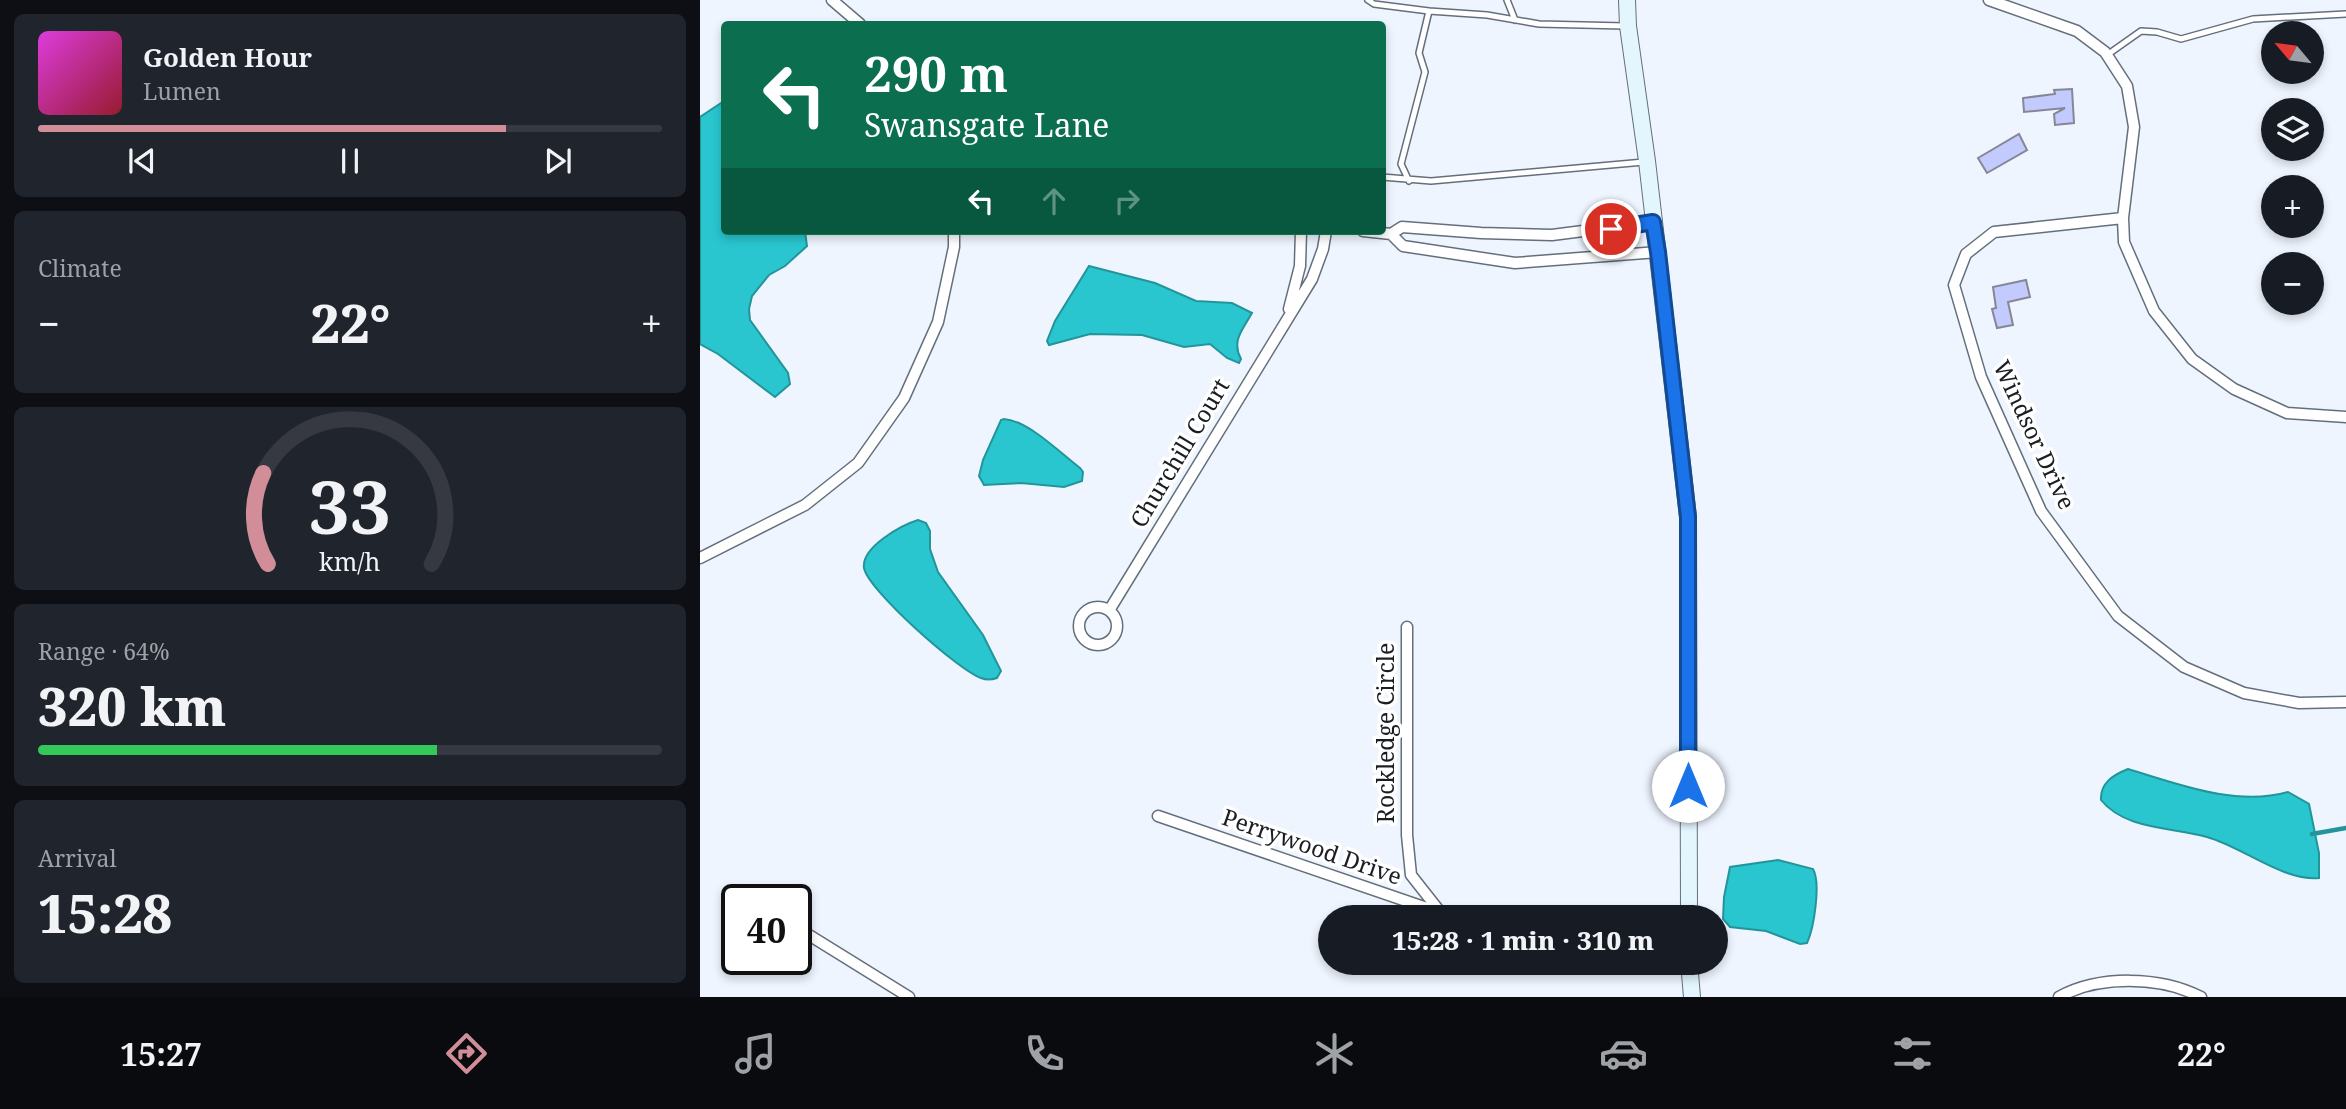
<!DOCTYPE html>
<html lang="en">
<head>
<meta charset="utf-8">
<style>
  body { margin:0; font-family:"Noto Serif",serif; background:#20242c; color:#f1f3f6; height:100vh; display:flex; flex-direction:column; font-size:26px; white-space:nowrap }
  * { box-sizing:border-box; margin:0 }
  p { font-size:23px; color:#9ea1a6 }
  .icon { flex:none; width:38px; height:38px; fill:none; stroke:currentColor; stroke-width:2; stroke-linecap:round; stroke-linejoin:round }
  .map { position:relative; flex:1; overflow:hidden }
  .drawer { display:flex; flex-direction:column; gap:14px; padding:14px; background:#0d0f14; width:700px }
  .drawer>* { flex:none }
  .guide { position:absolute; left:21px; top:21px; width:665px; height:214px; border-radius:7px; box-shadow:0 4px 10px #0003; background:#0b6e4f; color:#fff; overflow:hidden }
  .needle { width:46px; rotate:299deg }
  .buttons { position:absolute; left:1561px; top:21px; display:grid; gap:14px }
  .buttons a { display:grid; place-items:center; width:63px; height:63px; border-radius:50%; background:#171b24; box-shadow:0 4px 10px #0003; font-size:35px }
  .speed { position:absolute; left:21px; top:884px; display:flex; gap:14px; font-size:35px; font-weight:700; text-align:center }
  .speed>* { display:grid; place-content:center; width:91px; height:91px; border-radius:50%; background:#171b24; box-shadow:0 4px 10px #0003; line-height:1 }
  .speed .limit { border:4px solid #111; border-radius:10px; background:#fff; color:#111 }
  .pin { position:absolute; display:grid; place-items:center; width:60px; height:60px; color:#fff; margin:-30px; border:4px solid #fff; border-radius:50%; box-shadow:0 2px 7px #0007 }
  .me { position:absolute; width:77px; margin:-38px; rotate:0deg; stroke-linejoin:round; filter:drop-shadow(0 0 5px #0008) }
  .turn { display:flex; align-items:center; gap:24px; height:147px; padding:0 28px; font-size:32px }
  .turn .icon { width:91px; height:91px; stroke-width:2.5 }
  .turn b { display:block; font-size:49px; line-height:60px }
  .lanes { display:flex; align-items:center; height:66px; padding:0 28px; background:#0003; justify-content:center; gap:35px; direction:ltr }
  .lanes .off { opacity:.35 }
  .big { font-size:52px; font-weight:800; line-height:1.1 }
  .drawer .card { flex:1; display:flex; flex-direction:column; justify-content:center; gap:10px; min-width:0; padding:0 24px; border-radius:10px; background:#20242c }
  .drawer .dial { align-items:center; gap:0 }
  .dial svg { height:182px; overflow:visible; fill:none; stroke:#363941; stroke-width:7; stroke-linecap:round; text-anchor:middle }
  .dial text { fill:#f1f3f6; stroke:none }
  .song { display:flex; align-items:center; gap:21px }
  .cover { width:84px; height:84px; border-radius:10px; background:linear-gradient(135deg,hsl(300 70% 55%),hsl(350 70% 35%)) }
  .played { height:7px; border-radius:4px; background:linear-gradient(90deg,#d18e98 75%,#363941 75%) }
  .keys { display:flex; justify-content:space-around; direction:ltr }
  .heat { display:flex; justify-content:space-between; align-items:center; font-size:38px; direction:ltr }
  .charge { height:10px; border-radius:5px; background:linear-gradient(90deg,#34c759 64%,#363941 0) }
  .trip { position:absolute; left:618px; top:905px; width:410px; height:70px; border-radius:35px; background:#171b24; box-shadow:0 4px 10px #0003; font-weight:800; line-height:70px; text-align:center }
  .tab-bar { display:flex; height:112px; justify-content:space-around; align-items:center; background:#090b0e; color:#9ea1a6 }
  .tab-bar .icon { width:49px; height:49px }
  .tab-bar .selected { color:#d18e98 }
  .tab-bar b { font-size:32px; color:#f1f3f6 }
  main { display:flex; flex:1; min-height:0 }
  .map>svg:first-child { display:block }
  .water { fill:#29c6cf; stroke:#24949b; stroke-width:2 }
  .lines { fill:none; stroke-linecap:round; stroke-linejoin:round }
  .stream { stroke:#24949b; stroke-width:4.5 }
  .building { fill:#c3cafe; stroke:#858797; stroke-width:2 }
  .lane-casing { stroke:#646f7c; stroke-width:8 }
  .street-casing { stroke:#646f7c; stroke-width:13 }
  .secondary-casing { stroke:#646f7c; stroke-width:18 }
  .lane { stroke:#fff; stroke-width:5 }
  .street { stroke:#fff; stroke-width:10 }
  .secondary { stroke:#e3f6fe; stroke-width:16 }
  .route-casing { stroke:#114b97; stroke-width:18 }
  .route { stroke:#1a73e8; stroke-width:12 }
  .labels { text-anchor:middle; stroke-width:7; stroke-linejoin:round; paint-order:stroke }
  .street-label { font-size:23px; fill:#1a1e23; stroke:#fff }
</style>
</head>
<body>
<main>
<section class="drawer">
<div class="card">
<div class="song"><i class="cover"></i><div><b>Golden Hour</b><p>Lumen</p></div></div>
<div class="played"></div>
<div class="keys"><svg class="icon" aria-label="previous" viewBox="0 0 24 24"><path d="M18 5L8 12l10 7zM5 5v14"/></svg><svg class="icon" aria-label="pause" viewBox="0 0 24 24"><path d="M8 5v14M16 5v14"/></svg><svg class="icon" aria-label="next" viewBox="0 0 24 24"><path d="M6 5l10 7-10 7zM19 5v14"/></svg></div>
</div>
<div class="card"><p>Climate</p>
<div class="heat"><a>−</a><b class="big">22°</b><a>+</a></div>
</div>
<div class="card dial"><svg viewBox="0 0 100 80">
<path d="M14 69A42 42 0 1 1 86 69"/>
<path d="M14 69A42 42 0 0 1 12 29" stroke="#d18e98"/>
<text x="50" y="56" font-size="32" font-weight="700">33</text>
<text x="50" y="72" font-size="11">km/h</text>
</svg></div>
<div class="card"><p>Range · 64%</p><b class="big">320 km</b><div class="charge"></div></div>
<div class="card"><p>Arrival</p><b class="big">15:28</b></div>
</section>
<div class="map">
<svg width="1646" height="997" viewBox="0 0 1646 997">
  <rect width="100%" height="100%" fill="#eef5fe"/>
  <path class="water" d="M24,101v130h81l2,15 -22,20 -16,9 -17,21 -3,13 1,11 38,53 2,11 -15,13 -57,-43 -18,-10v-227z
    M389,266l66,17 41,18 36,2 20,10c-9,16 -21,28 -11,46l-2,4 -12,-5 -17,-14 -26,3 -42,-12 -52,-1 -41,11 -2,-4 8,-20z
    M304,419c25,2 56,34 76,49l3,4 -1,9 -18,6 -43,-4 -37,2 -5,-9 4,-16 18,-40z
    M218,520l8,3 4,8v18l8,23 45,63 18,36 -4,7c-6,2 -11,2 -16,0 -23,-8 -113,-88 -117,-110 -3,-21 38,-43 54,-48z
    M1428,769c50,15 108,38 160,23l21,12 10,49v25c-37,3 -76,-31 -112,-41 -34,-10 -82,-7 -106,-37 -1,-17 12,-25 27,-31z
    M1078,860l35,9c8,14 1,59 -6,74l-7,1 -34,-13 -36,-4 -7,-8 1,-22 6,-30z"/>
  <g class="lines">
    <path class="stream" d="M1612,834l34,-6"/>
  </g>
  <path class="building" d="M1372,89l2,34 -19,2 -1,-11 11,-6 -41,4 -1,-14 32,-4 -1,-4z
    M1319,134l8,16 -40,23 -9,-15z
    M1326,280l4,17 -22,5 5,23 -16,3 -5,-19 4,-1 -3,-21z"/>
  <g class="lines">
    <g class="lane-casing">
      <path id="lane" d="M668,0l6,4 55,7 58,4 52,9 86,2
        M807,0l8,20
        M1407,55l34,-24 16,1 24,7 72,-20 93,-5
        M682,177l49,4 213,-19
        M709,181l-8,-17 24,-92 -6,-19 10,-42"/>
    </g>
    <g class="street-casing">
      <path id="street" d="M132,0l28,24
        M1289,0l88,31 28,21 22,34 7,41 -11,91 1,24 30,69 38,48 42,30 53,24 59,4
        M1423,218l-129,14 -28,22 -12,31 27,92 60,134 77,105 66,51 60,26 55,10 47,-1
        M663,231l28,3 12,12 112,17 143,-11
        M691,234l11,-7 79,6 71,2 101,-13
        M589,309l11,-43 1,-35
        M0,558l105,-53 53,-42 46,-65 34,-76 16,-75v-16
        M379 626a19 19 0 1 1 38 0a19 19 0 1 1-38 0Z
        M410,609l202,-330 11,-30 3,-18
        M707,627v208l4,40 30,38
        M458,816l295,101
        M96,927l113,70
        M926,962l63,5
        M1359,997c40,-22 101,-21 142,0"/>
    </g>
    <g class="secondary-casing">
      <path id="secondary" d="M927,0l1,26 19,135 41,356 1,400
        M989,962l3,35"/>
    </g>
    <use href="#lane" class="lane"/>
    <use href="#street" class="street"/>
    <use href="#secondary" class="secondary"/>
  </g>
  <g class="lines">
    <g class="route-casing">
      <path id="route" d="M911,229l42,-7 5,30 30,265v269"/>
    </g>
    <use href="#route" class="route"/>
  </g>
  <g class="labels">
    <g class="street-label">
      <text transform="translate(1334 435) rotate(65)" y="8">Windsor Drive</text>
      <text transform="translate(480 453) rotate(-59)" y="8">Churchill Court</text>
      <text transform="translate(686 733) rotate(-90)" y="8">Rockledge Circle</text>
      <text transform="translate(612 847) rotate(19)" y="8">Perrywood Drive</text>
    </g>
  </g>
</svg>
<div class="buttons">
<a><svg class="needle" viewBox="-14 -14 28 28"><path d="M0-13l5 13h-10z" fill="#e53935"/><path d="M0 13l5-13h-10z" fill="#9ea1a6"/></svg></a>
<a><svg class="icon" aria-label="layers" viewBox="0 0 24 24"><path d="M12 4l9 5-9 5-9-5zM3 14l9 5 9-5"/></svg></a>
<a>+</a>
<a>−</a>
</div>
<div class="speed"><div class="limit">40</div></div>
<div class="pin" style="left:911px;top:229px;background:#d93025"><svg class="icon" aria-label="arrive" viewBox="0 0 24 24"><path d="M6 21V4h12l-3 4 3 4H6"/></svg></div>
<svg class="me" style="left:988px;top:786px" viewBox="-20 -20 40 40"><circle r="19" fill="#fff"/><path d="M0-13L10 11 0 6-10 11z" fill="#1a73e8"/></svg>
<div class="trip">15:28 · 1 min · 310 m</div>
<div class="guide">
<div class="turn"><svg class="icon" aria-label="left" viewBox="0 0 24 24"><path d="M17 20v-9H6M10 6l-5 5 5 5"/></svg><div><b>290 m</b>Swansgate Lane</div></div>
<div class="lanes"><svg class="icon" aria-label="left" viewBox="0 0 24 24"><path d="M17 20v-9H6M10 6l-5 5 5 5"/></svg><svg class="icon off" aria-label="ahead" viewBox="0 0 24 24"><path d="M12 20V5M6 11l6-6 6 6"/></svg><svg class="icon off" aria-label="right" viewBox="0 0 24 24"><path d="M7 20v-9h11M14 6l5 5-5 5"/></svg></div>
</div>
</div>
</main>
<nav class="tab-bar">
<b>15:27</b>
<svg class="icon selected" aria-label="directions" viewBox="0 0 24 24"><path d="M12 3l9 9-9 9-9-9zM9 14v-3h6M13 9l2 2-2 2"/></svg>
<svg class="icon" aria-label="music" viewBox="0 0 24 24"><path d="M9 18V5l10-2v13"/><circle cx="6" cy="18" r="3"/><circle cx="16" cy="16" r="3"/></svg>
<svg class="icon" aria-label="phone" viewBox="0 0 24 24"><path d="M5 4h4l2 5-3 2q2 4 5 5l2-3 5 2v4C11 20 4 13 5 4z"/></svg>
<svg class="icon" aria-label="climate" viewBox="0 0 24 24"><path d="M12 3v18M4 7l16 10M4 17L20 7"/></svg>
<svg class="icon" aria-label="car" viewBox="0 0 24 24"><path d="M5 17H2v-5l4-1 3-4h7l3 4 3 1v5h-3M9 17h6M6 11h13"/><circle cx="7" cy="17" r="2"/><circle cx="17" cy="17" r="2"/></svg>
<svg class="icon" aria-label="filters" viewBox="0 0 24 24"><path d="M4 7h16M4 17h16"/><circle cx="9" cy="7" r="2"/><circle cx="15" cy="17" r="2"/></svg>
<b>22°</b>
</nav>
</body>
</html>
